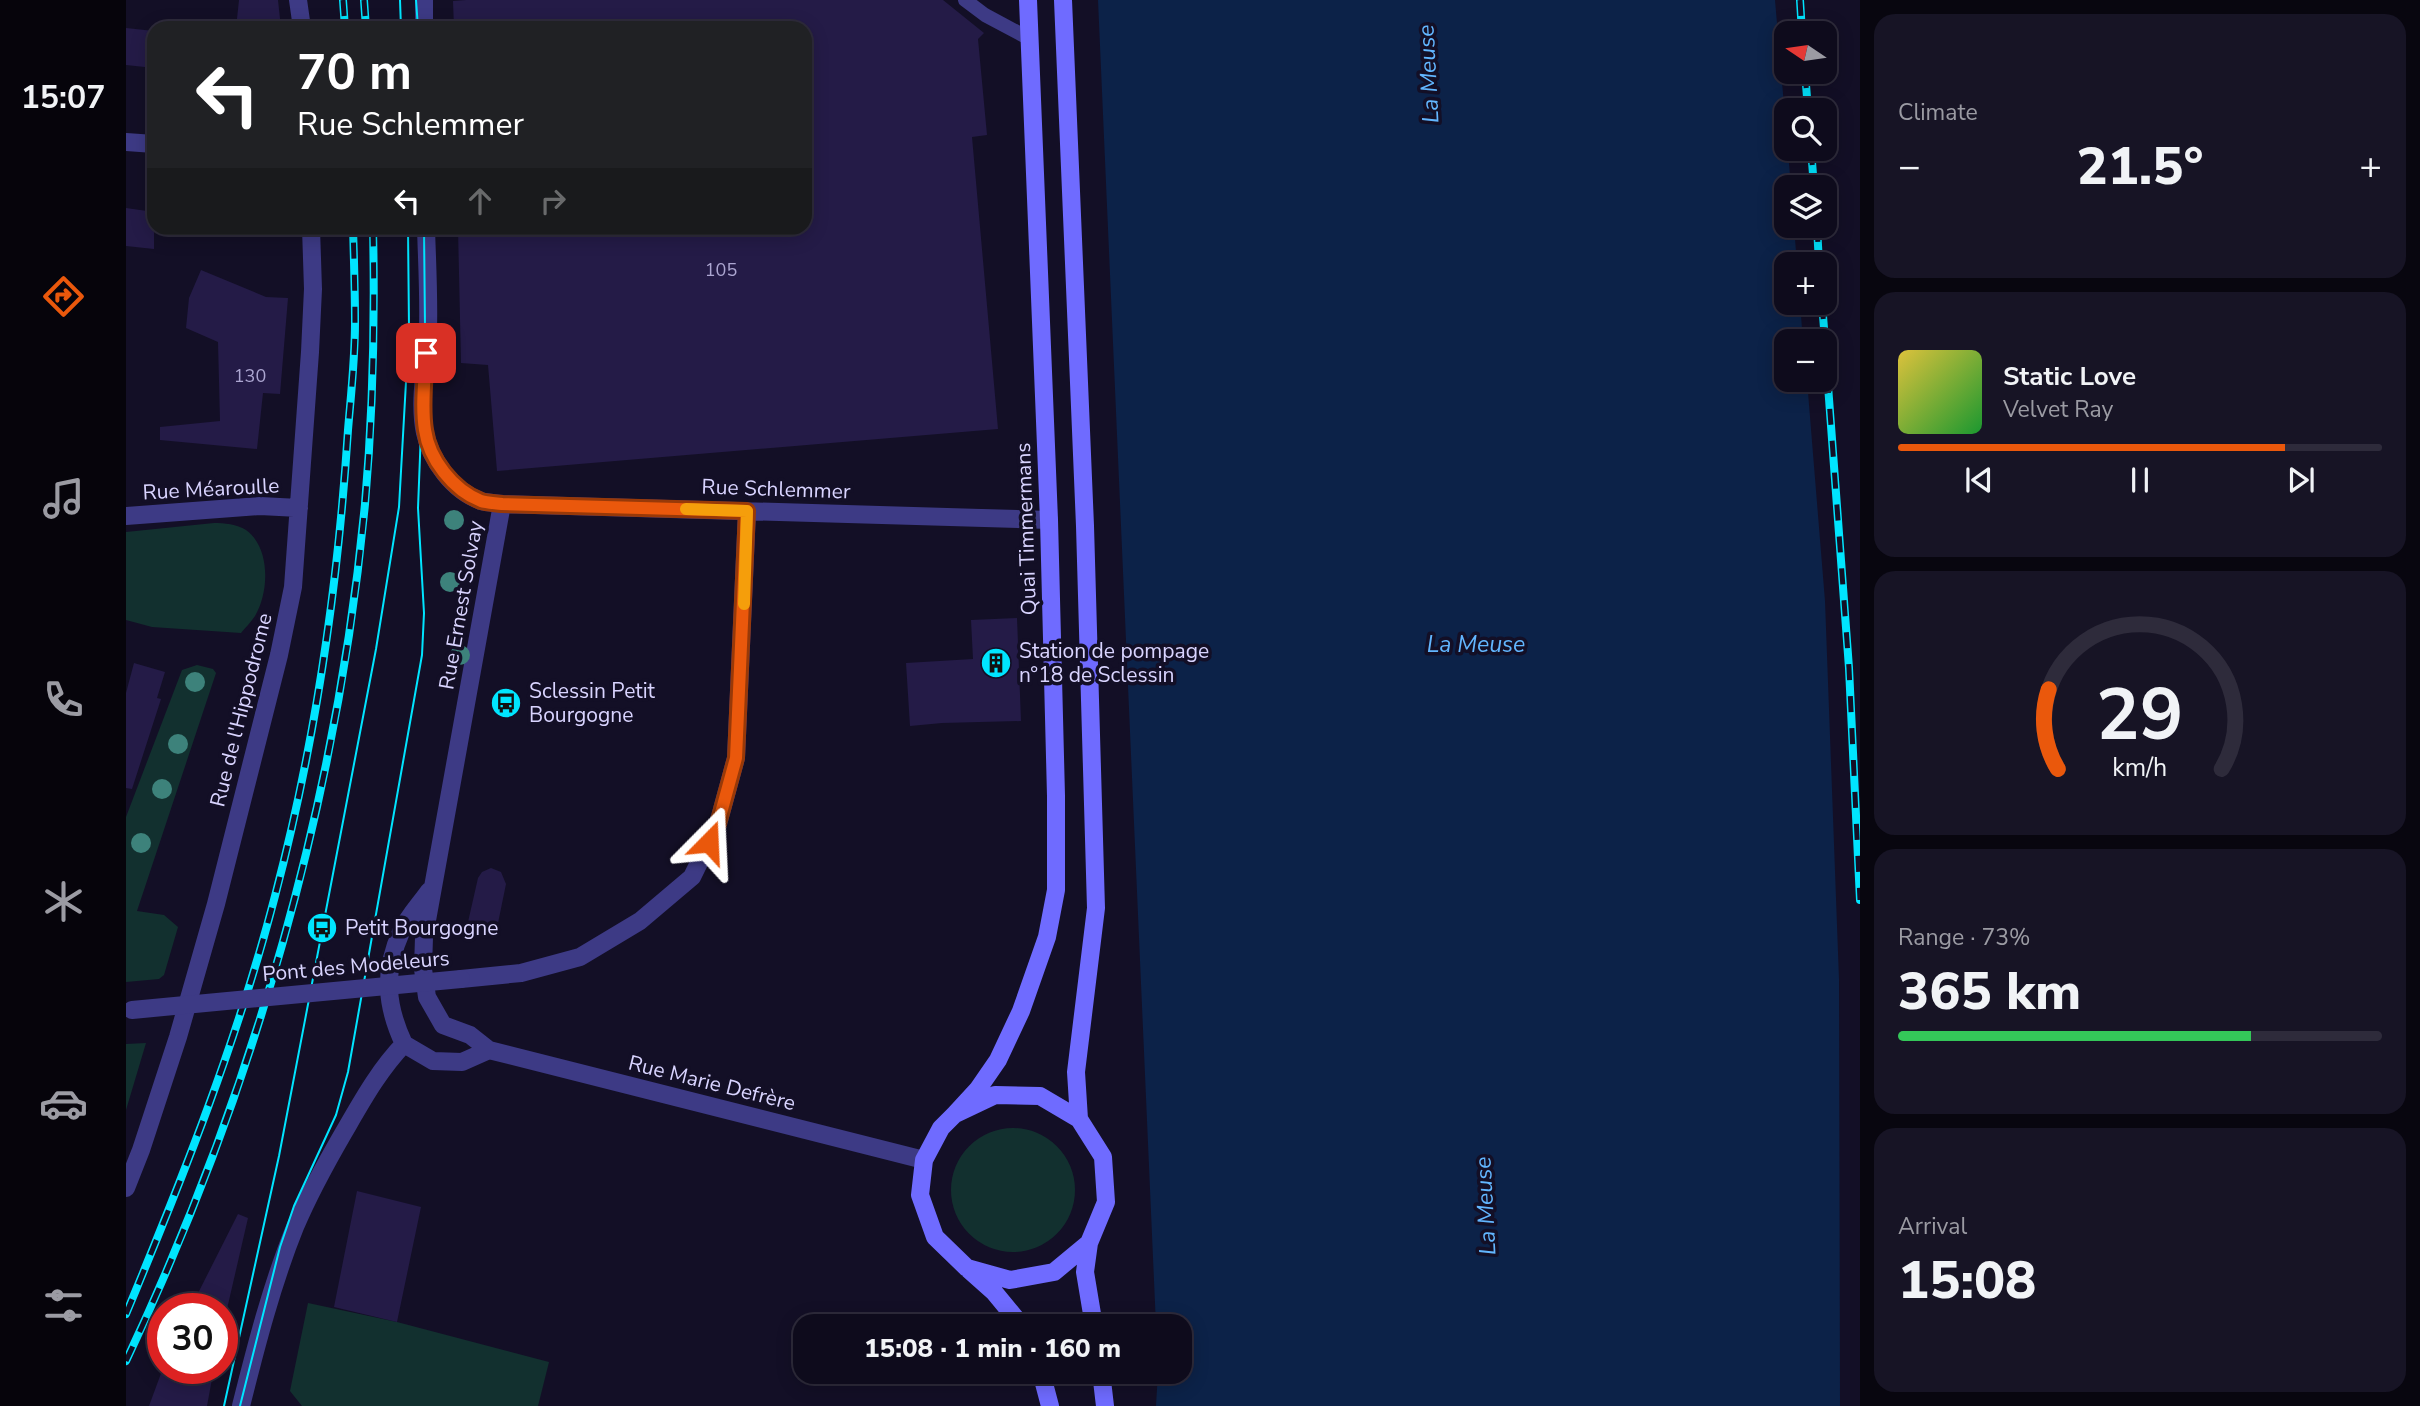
<!DOCTYPE html>
<html lang="en">
<head>
<meta charset="utf-8">
<style>
  body { margin:0; font-family:"Nunito Sans",sans-serif; background:#171425; color:#f1f3f6; height:100vh; display:flex; flex-direction:column; font-size:26px; white-space:nowrap }
  * { box-sizing:border-box; margin:0 }
  p { font-size:23px; color:#9b9ba3 }
  .icon { flex:none; width:38px; height:38px; fill:none; stroke:currentColor; stroke-width:2; stroke-linecap:round; stroke-linejoin:round }
  .map { position:relative; flex:1; overflow:hidden }
  .side { display:flex; flex-direction:column; gap:14px; padding:14px; background:#08060f; width:560px }
  .side>* { flex:none }
  .banner { position:absolute; left:21px; top:21px; width:665px; height:214px; border-radius:21px; box-shadow:0 4px 18px #0003,0 0 0 2px #2e2b3b; background:#202124; color:#fff; overflow:hidden }
  .needle { width:46px; rotate:283deg }
  .controls { position:absolute; left:1648px; top:21px; display:grid; gap:14px }
  .controls a { display:grid; place-items:center; width:63px; height:63px; border-radius:14px; background:#0e0b1c; box-shadow:0 4px 18px #0003,0 0 0 2px #2e2b3b; font-size:35px }
  .speed { position:absolute; left:21px; top:1293px; display:flex; gap:14px; font-size:35px; font-weight:700; text-align:center }
  .speed>* { display:grid; place-content:center; width:91px; height:91px; border-radius:50%; background:#0e0b1c; box-shadow:0 4px 18px #0003,0 0 0 2px #2e2b3b; line-height:1 }
  .speed .limit { border:10px solid #d22; background:#fff; color:#111 }
  .pin { position:absolute; display:grid; place-items:center; width:60px; height:60px; color:#fff; margin:-30px; border-radius:14px; box-shadow:0 4px 10px #0006 }
  .me { position:absolute; width:77px; margin:-38px; rotate:21deg; stroke-linejoin:round; filter:drop-shadow(0 0 5px #0008) }
  .turn { display:flex; align-items:center; gap:24px; height:147px; padding:0 35px; font-size:32px }
  .turn .icon { width:91px; height:91px; stroke-width:2.5 }
  .turn b { display:block; font-size:49px; line-height:60px }
  .lanes { display:flex; align-items:center; height:66px; padding:0 35px; background:#0003; justify-content:center; gap:35px; direction:ltr }
  .lanes .off { opacity:.35 }
  .big { font-size:52px; font-weight:800; line-height:1.1 }
  .side .tile { flex:1; display:flex; flex-direction:column; justify-content:center; gap:10px; min-width:0; padding:0 24px; border-radius:21px; background:#171425 }
  .side .dial { align-items:center; gap:0 }
  .dial svg { height:182px; overflow:visible; fill:none; stroke:#2e2b3b; stroke-width:7; stroke-linecap:round; text-anchor:middle }
  .dial text { fill:#f1f3f6; stroke:none }
  .song { display:flex; align-items:center; gap:21px }
  .cover { width:84px; height:84px; border-radius:10px; background:linear-gradient(135deg,hsl(50 70% 55%),hsl(130 70% 35%)) }
  .played { height:7px; border-radius:4px; background:linear-gradient(90deg,#ea580c 80%,#2e2b3b 80%) }
  .keys { display:flex; justify-content:space-around; direction:ltr }
  .heat { display:flex; justify-content:space-between; align-items:center; font-size:38px; direction:ltr }
  .charge { height:10px; border-radius:5px; background:linear-gradient(90deg,#34c759 73%,#2e2b3b 0) }
  .trip { position:absolute; left:667px; top:1314px; width:399px; height:70px; border-radius:21px; background:#0e0b1c; box-shadow:0 4px 18px #0003,0 0 0 2px #2e2b3b; font-weight:800; line-height:70px; text-align:center }
  main { display:flex; flex:1; min-height:0 }
  .menu { display:flex; flex-direction:column; width:126px; justify-content:space-around; align-items:center; background:#06040b; color:#9b9ba3 }
  .menu .icon { width:49px; height:49px }
  .menu .selected { color:#ea580c }
  .menu b { font-size:32px; color:#f1f3f6 }
  .map>svg:first-child { display:block }
  .green { fill:#12302f }
  .water { fill:#0c2248 }
  .building { fill:#241b47 }
  .lines { fill:none; stroke-linecap:round; stroke-linejoin:round }
  .lane { stroke:#3d3a85; stroke-width:14 }
  .street { stroke:#3d3a85; stroke-width:18 }
  .secondary { stroke:#6f6bff; stroke-width:18 }
  .tram { stroke:#00e5ff; stroke-width:2 }
  .rail-casing { stroke:#00e5ff; stroke-width:8 }
  .rail { stroke:#130f26; stroke-width:5; stroke-dasharray:16; stroke-linecap:butt }
  .street-bridge { stroke:#3d3a85; stroke-width:18 }
  .tree { fill:#3d827b }
  .route-casing { stroke:#983908; stroke-width:18 }
  .route { stroke:#ea580c; stroke-width:12 }
  .slow { stroke:#f59e0b; stroke-width:12 }
  .labels { text-anchor:middle; stroke-width:7; stroke-linejoin:round; paint-order:stroke }
  .number-label { font-size:18px; fill:#aca6d1 }
  .street-label { font-size:21px; fill:#d9d4ff; stroke:#130f26 }
  .poi-label { font-size:21px; fill:#d9d4ff; stroke:#130f26; text-anchor:start }
  .water-label { font-size:23px; font-style:italic; fill:#62b6ff; stroke:#130f26 }
</style>
</head>
<body>
<main>
<nav class="menu">
<b>15:07</b>
<svg class="icon selected" aria-label="directions" viewBox="0 0 24 24"><path d="M12 3l9 9-9 9-9-9zM9 14v-3h6M13 9l2 2-2 2"/></svg>
<svg class="icon" aria-label="music" viewBox="0 0 24 24"><path d="M9 18V5l10-2v13"/><circle cx="6" cy="18" r="3"/><circle cx="16" cy="16" r="3"/></svg>
<svg class="icon" aria-label="phone" viewBox="0 0 24 24"><path d="M5 4h4l2 5-3 2q2 4 5 5l2-3 5 2v4C11 20 4 13 5 4z"/></svg>
<svg class="icon" aria-label="climate" viewBox="0 0 24 24"><path d="M12 3v18M4 7l16 10M4 17L20 7"/></svg>
<svg class="icon" aria-label="car" viewBox="0 0 24 24"><path d="M5 17H2v-5l4-1 3-4h7l3 4 3 1v5h-3M9 17h6M6 11h13"/><circle cx="7" cy="17" r="2"/><circle cx="17" cy="17" r="2"/></svg>
<svg class="icon" aria-label="filters" viewBox="0 0 24 24"><path d="M4 7h16M4 17h16"/><circle cx="9" cy="7" r="2"/><circle cx="15" cy="17" r="2"/></svg>
</nav>
<div class="map">
<svg width="1734" height="1406" viewBox="0 0 1734 1406">
  <rect width="100%" height="100%" fill="#130f26"/>
  <path class="green" d="M88,523c10,0 23,1 32,7 25,18 23,63 9,86 -4,6 -10,12 -14,17l-89,-6 -26,-7v-88z
    M71,665l16,4 3,4 -79,238 27,4 14,12 -14,48 -5,4 -33,3v-165l56,-147z
    M20,1043l-20,67v-66z
    M825 1190a62 62 0 1 1 124 0a62 62 0 1 1-124 0Z
    M182,1303l89,19 152,40 -11,44h-236l-12,-15z"/>
  <path class="water" d="M972,0h677l16,187h-4v39h7l3,38h-10v39h13l3,38h-16v39h20l18,221 14,378 1,427h-684l2,-34h22v-46h-24z"/>
  <path class="building" d="M113,0h39l3,28h-45z
    M340,0h477l41,33 -6,6 9,96 -15,2 26,292 -501,42 -9,-106 -27,-2 -3,-135h347v-200h-351l-1,-27z
    M0,28l28,3v37l-28,-3z
    M0,208l28,4v37l-28,-3z
    M75,270l65,27 22,1 -8,96 -17,-1 -6,56 -97,-9v-13l60,-6 -2,-79 -32,-14 3,-30z
    M891,618l4,103 -79,2 -32,3 -4,-63 67,-4 -2,-39z
    M8,663l31,9 -8,26 4,1 -29,90 -6,-1v-95z
    M365,868l10,4 5,12 -9,44 -29,-6 10,-44 4,-6z
    M231,1191l64,16 -24,115 -63,-15z
    M112,1214l10,4 -21,91h-37z
    M37,1368h51l-7,38h-58z"/>
  <g class="lines">
    <path class="lane" d="M839,0l20,15 45,24"/>
    <path class="street" d="M172,0l4,28
      M298,28v-28
      M0,142l28,2
      M300,228c1,34 3,68 2,102 -1,33 -10,70 -3,103 6,28 28,58 56,68 6,2 15,2 21,3l547,16
      M376,504l-78,433 -1,32 4,28 16,28 27,10 19,15 435,110
      M0,516l134,-10 39,2
      M335,979l60,-6 59,-16 60,-36 52,-44 26,-53 18,-66 11,-247
      M278,1044c-18,-38 -21,-72 -3,-112 6,-15 19,-28 28,-41
      M0,1188l15,-38 37,-113 38,-133 63,-249 14,-68 17,-235 3,-63 -2,-61
      M115,1406c15,-60 31,-122 54,-179 14,-33 31,-64 49,-95 18,-31 35,-62 60,-88l29,17 29,1 27,-12"/>
    <path class="secondary" d="M937,0l22,526 11,382 -20,164 3,47
      M829,1114l23,-25 20,-29 23,-49 26,-74 9,-47v-94l-7,-276 -21,-520
      M963,1243l-4,29 9,54
      M841,1268l43,12 44,-8 35,-29 17,-41 -3,-45 -24,-38 -39,-23 -45,-1 -40,19 -14,14 -17,32 -4,35 15,42 32,31 27,24 28,34
      M915,1372l9,34
      M975,1372l4,34"/>
    <path class="tram" d="M274,0l1,28
      M290,0l2,28
      M98,1406l55,-250 97,-507 23,-142 10,-179 -1,-100
      M114,1406l40,-159 14,-41 42,-91 12,-43 74,-417 2,-42 -6,-105 7,-180 -1,-100"/>
    <g class="rail-casing">
      <path id="rail" d="M217,0l2,28
        M238,0l2,28
        M1674,0l2,33
        M1679,72l3,38
        M1685,149l3,38
        M1691,226l2,38
        M1696,303l3,38
        M1699,345l24,323 11,232
        M0,1314c57,-137 112,-275 149,-418 40,-152 63,-310 73,-466 3,-36 7,-71 7,-107 0,-32 -1,-64 -2,-95
        M0,1361c127,-269 211,-560 239,-857 8,-92 10,-184 8,-276"/>
    </g>
    <use href="#rail" class="rail"/>
    <path class="street-bridge" d="M6,1010l329,-31"/>
  </g>
  <g class="tree">
    <circle cx="328" cy="520" r="10"/>
    <circle cx="324" cy="582" r="10"/>
    <circle cx="334" cy="655" r="10"/>
    <circle cx="69" cy="682" r="10"/>
    <circle cx="52" cy="744" r="10"/>
    <circle cx="36" cy="789" r="10"/>
    <circle cx="15" cy="843" r="10"/>
  </g>
  <g class="lines">
    <g class="route-casing">
      <path id="route" d="M300,353c-1,25 -5,52 -1,77 4,29 28,60 56,71 6,2 15,2 21,3l245,7 -11,247 -18,66 -9,18"/>
    </g>
    <use href="#route" class="route"/>
    <path class="slow" d="M560,509l61,2 -3,93"/>
  </g>
  <defs>
    <g id="building-disc" transform="scale(1.575)"><circle r="9.5" fill="#00e5ff" stroke="#130f26"/><path d="M-4-6H4V6H1V3H-1V6H-4ZM-2.5-4.3h1.7v1.8h-1.7ZM.8-4.3h1.7v1.8H.8ZM-2.5-1h1.7V.8h-1.7ZM.8-1h1.7V.8H.8Z" fill="#111"/></g>
    <g id="bus-disc" transform="scale(1.575)"><circle r="9.5" fill="#00e5ff" stroke="#130f26"/><path d="M-5-6H5V4H4V6H2V4H-2V6H-4V4H-5ZM-3.5-4V0h7V-4ZM-3.5 1.2v1.5H-2V1.2ZM2 1.2v1.5H3.5V1.2Z" fill="#111"/></g>
  </defs>
  <g fill-rule="evenodd">
    <use href="#building-disc" x="870" y="663"/>
    <use href="#bus-disc" x="380" y="703"/>
    <use href="#bus-disc" x="196" y="928"/>
  </g>
  <g class="labels">
    <g class="number-label">
      <text x="595" y="276">105</text>
      <text x="124" y="382">130</text>
    </g>
    <g class="street-label">
      <text transform="translate(85 489) rotate(-3)" y="7">Rue Méaroulle</text>
      <text transform="translate(650 489) rotate(2)" y="7">Rue Schlemmer</text>
      <text transform="translate(900 529) rotate(-92)" y="7">Quai Timmermans</text>
      <text transform="translate(335 605) rotate(-80)" y="7">Rue Ernest Solvay</text>
      <text transform="translate(115 710) rotate(-76)" y="7">Rue de l'Hippodrome</text>
      <text transform="translate(230 966) rotate(-5)" y="7">Pont des Modeleurs</text>
      <text transform="translate(586 1083) rotate(14)" y="7">Rue Marie Defrère</text>
    </g>
    <g class="poi-label">
      <text x="893" y="658">Station de pompage<tspan x="893" dy="24">n°18 de Sclessin</tspan></text>
      <text x="403" y="698">Sclessin Petit<tspan x="403" dy="24">Bourgogne</tspan></text>
      <text x="219" y="935">Petit Bourgogne</text>
    </g>
    <g class="water-label">
      <text transform="translate(1302 74) rotate(-93)" y="8">La Meuse</text>
      <text x="1350" y="652">La Meuse</text>
      <text transform="translate(1359 1206) rotate(-93)" y="8">La Meuse</text>
    </g>
  </g>
</svg>
<div class="controls">
<a><svg class="needle" viewBox="-14 -14 28 28"><path d="M0-13l5 13h-10z" fill="#e53935"/><path d="M0 13l5-13h-10z" fill="#9b9ba3"/></svg></a>
<a><svg class="icon" aria-label="search" viewBox="0 0 24 24"><circle cx="10" cy="10" r="6"/><path d="M15 15l6 6"/></svg></a>
<a><svg class="icon" aria-label="layers" viewBox="0 0 24 24"><path d="M12 4l9 5-9 5-9-5zM3 14l9 5 9-5"/></svg></a>
<a>+</a>
<a>−</a>
</div>
<div class="speed"><div class="limit">30</div></div>
<div class="pin" style="left:300px;top:353px;background:#d93025"><svg class="icon" aria-label="arrive" viewBox="0 0 24 24"><path d="M6 21V4h12l-3 4 3 4H6"/></svg></div>
<svg class="me" style="left:583px;top:842px" viewBox="-20 -20 40 40"><path d="M0-17L14 15 0 8-14 15z" fill="#ea580c" stroke="#fff" stroke-width="4"/></svg>
<div class="trip">15:08 · 1 min · 160 m</div>
<div class="banner">
<div class="turn"><svg class="icon" aria-label="left" viewBox="0 0 24 24"><path d="M17 20v-9H6M10 6l-5 5 5 5"/></svg><div><b>70 m</b>Rue Schlemmer</div></div>
<div class="lanes"><svg class="icon" aria-label="left" viewBox="0 0 24 24"><path d="M17 20v-9H6M10 6l-5 5 5 5"/></svg><svg class="icon off" aria-label="ahead" viewBox="0 0 24 24"><path d="M12 20V5M6 11l6-6 6 6"/></svg><svg class="icon off" aria-label="right" viewBox="0 0 24 24"><path d="M7 20v-9h11M14 6l5 5-5 5"/></svg></div>
</div>
</div>
<section class="side">
<div class="tile"><p>Climate</p>
<div class="heat"><a>−</a><b class="big">21.5°</b><a>+</a></div>
</div>
<div class="tile">
<div class="song"><i class="cover"></i><div><b>Static Love</b><p>Velvet Ray</p></div></div>
<div class="played"></div>
<div class="keys"><svg class="icon" aria-label="previous" viewBox="0 0 24 24"><path d="M18 5L8 12l10 7zM5 5v14"/></svg><svg class="icon" aria-label="pause" viewBox="0 0 24 24"><path d="M8 5v14M16 5v14"/></svg><svg class="icon" aria-label="next" viewBox="0 0 24 24"><path d="M6 5l10 7-10 7zM19 5v14"/></svg></div>
</div>
<div class="tile dial"><svg viewBox="0 0 100 80">
<path d="M14 69A42 42 0 1 1 86 69"/>
<path d="M14 69A42 42 0 0 1 10 34" stroke="#ea580c"/>
<text x="50" y="56" font-size="32" font-weight="700">29</text>
<text x="50" y="72" font-size="11">km/h</text>
</svg></div>
<div class="tile"><p>Range · 73%</p><b class="big">365 km</b><div class="charge"></div></div>
<div class="tile"><p>Arrival</p><b class="big">15:08</b></div>
</section>
</main>
</body>
</html>
